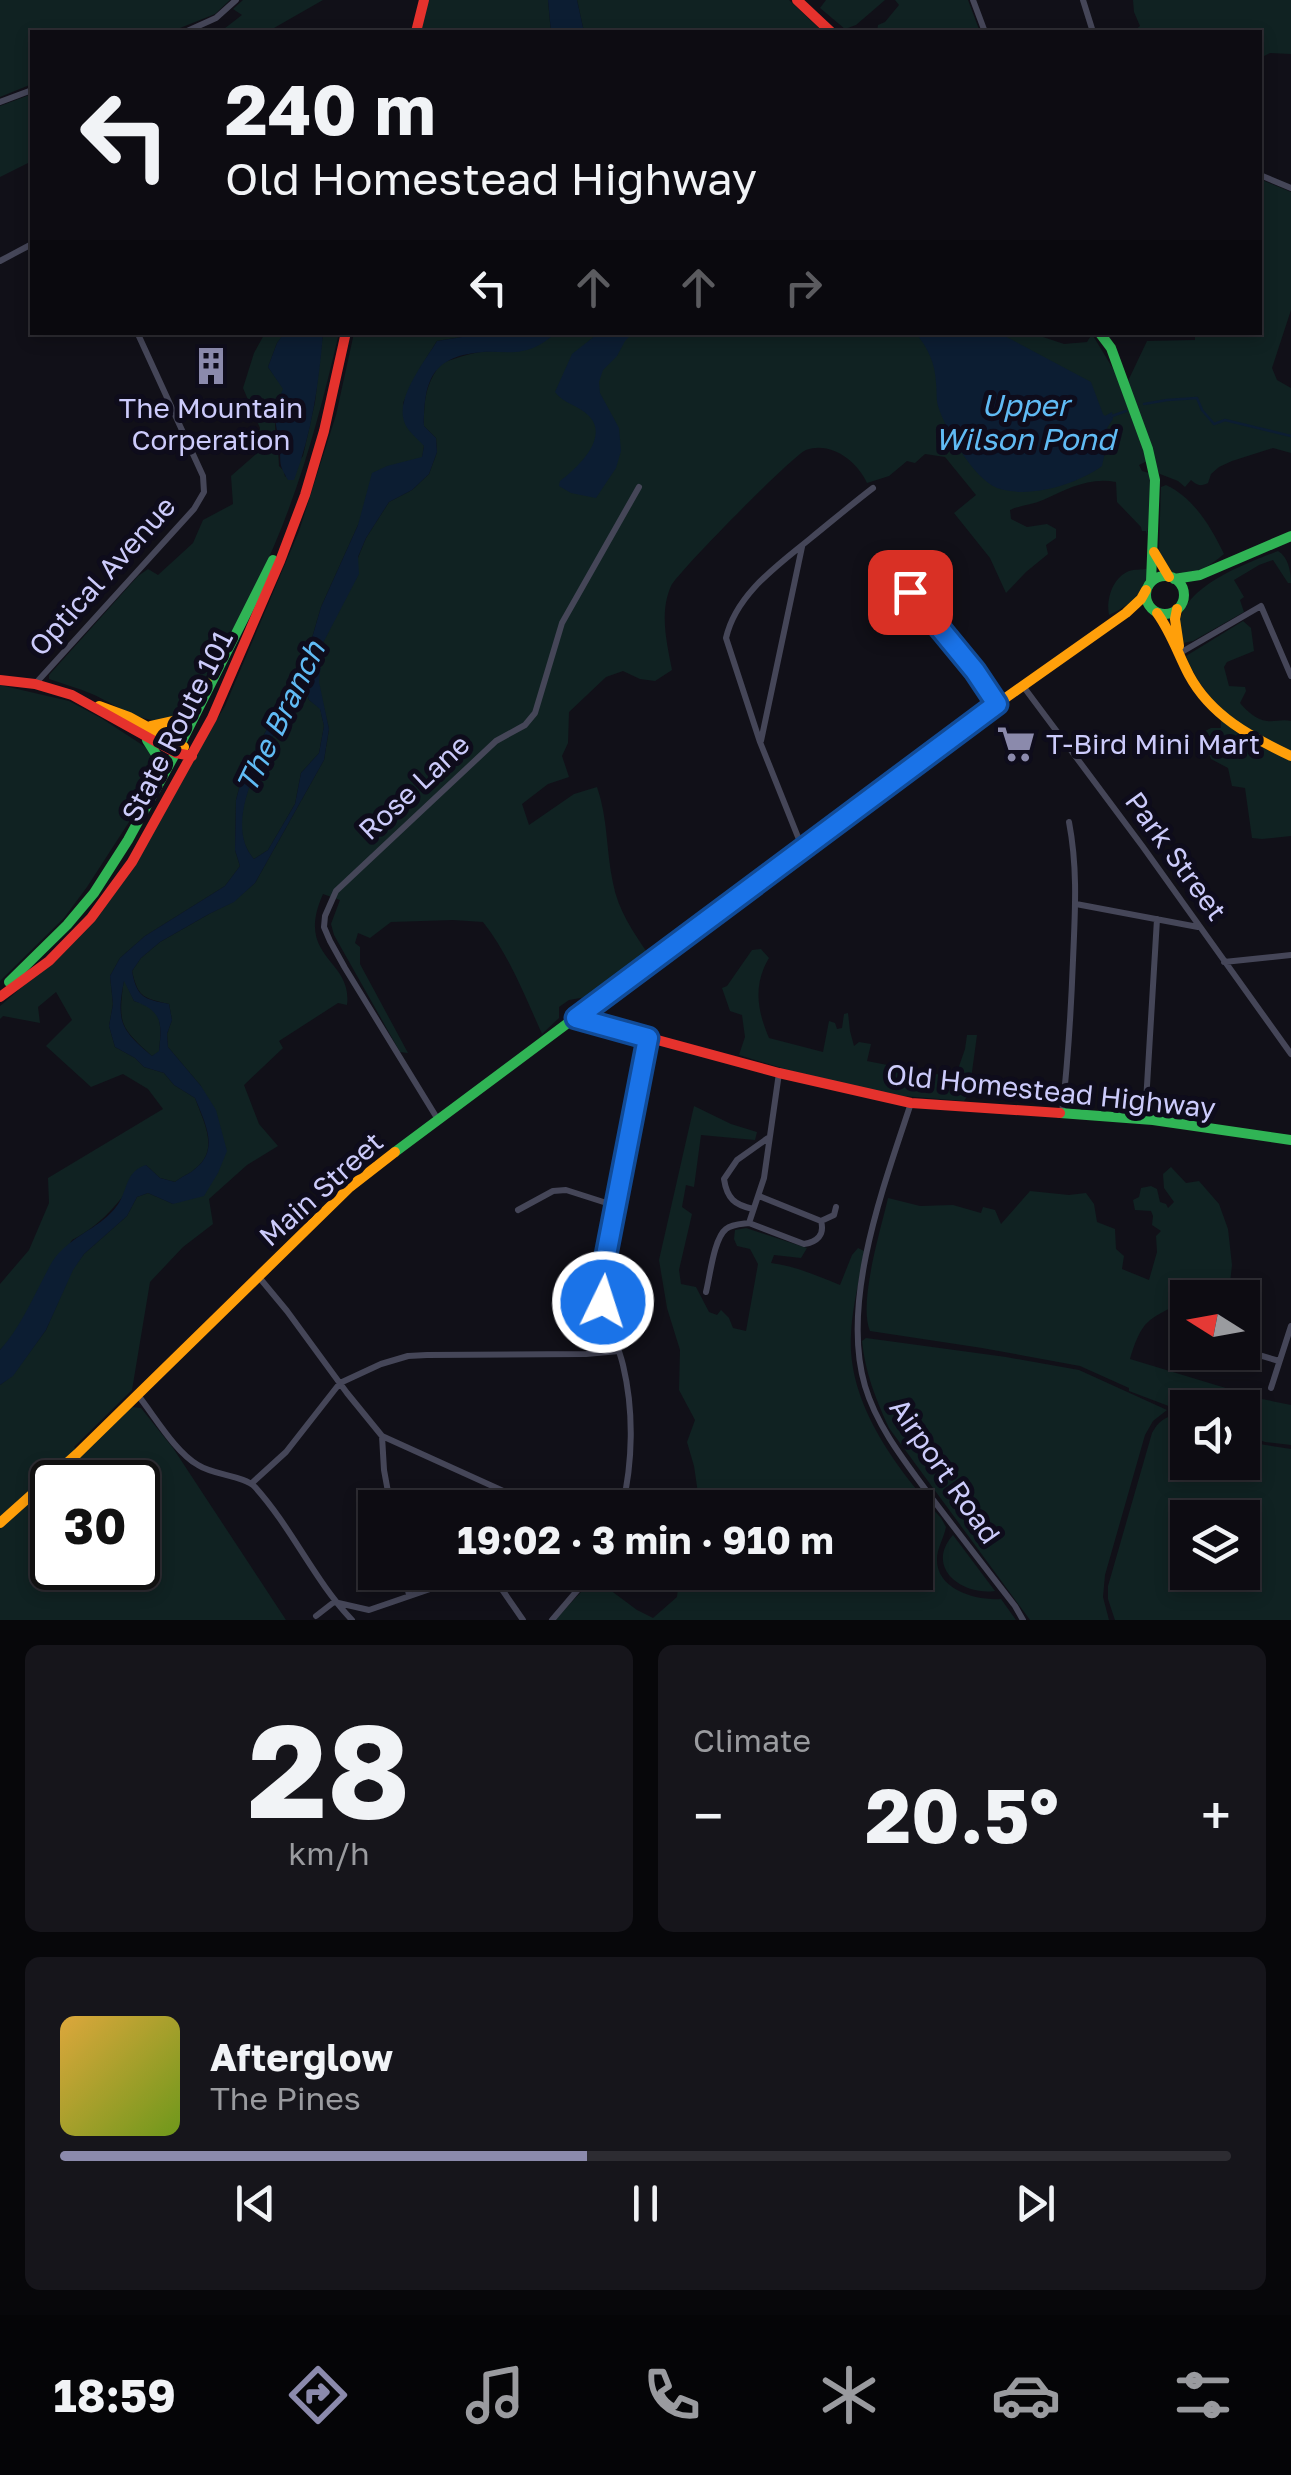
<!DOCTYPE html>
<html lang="en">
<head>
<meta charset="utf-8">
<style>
  body { margin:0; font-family:"Golos Text",sans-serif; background:#16151b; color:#f1f3f6; height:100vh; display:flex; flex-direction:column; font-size:38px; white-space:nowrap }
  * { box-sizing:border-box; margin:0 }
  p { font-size:32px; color:#9a9b9f }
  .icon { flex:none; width:55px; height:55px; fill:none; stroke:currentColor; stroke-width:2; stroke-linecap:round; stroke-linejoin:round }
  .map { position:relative; height:1620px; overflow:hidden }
  .details { display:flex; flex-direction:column; gap:25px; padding:25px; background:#07070a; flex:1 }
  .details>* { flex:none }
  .guide { position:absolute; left:30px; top:30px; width:1232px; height:305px; border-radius:0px; box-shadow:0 5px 15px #0003,0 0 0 2px #2d2c32; background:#0d0c12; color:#f1f3f6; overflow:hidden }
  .needle { width:65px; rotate:281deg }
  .fabs { position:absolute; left:1170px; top:1280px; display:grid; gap:20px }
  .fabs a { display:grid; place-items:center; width:90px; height:90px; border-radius:0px; background:#0d0c12; box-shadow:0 5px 15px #0003,0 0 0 2px #2d2c32; font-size:50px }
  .speed { position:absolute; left:30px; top:1460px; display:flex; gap:20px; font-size:50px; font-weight:700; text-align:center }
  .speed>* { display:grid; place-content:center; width:130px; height:130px; border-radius:50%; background:#0d0c12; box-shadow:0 5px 15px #0003,0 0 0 2px #2d2c32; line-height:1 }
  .speed .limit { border:5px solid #111; border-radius:15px; background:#fff; color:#111 }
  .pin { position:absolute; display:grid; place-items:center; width:85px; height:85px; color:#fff; margin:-42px; border-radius:20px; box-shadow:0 5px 15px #0006 }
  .me { position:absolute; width:110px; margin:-55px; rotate:4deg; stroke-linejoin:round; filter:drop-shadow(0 0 8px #0008) }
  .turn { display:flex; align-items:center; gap:35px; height:210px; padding:0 30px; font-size:45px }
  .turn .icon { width:130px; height:130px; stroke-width:2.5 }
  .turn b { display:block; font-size:70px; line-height:85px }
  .lanes { display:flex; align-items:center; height:95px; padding:0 30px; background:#0003; justify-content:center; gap:50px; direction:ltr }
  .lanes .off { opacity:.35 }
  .big { font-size:75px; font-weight:700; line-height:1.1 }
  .details .card { flex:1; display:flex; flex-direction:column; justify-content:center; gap:15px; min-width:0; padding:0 35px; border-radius:15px; background:#16151b }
  .details .dial { align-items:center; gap:0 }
  .dial b { font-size:130px; line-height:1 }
  .song { display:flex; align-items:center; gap:30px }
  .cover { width:120px; height:120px; border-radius:15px; background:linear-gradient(135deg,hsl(40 70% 55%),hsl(80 70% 35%)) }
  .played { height:10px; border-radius:5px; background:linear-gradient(90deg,#8b8aac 45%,#2d2c32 45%) }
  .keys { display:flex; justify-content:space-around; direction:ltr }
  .heat { display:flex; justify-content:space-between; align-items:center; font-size:55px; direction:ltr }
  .details .tiles { flex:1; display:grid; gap:25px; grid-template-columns:1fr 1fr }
  .card:last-child { grid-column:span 2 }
  .trip { position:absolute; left:358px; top:1490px; width:575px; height:100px; border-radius:0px; background:#0d0c12; box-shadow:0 5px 15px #0003,0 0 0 2px #2d2c32; font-weight:700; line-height:100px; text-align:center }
  .menu { display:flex; height:160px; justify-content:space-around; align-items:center; background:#050507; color:#9a9b9f }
  .menu .icon { width:70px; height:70px }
  .menu .current { color:#8b8aac }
  .menu b { font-size:45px; color:#f1f3f6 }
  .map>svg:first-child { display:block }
  .green { fill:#102222; fill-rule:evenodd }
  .water { fill:#0c1d32; fill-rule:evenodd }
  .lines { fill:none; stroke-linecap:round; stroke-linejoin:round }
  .stream { stroke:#0c1d32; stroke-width:2.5 }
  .street { stroke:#454658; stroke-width:6 }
  .fast { stroke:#30b455; stroke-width:10 }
  .slow { stroke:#ff9f0a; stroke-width:10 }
  .jam { stroke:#e5322d; stroke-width:10 }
  .route-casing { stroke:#114b97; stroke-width:25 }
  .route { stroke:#1a73e8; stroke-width:18 }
  .labels { text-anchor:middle; stroke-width:10; stroke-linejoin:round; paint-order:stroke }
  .poi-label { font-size:28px; fill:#cccbfb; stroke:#0e0c1b }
  .street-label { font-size:28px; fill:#cccbfb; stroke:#0e0c1b }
  .water-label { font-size:30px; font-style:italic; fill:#60bbf4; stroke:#0e0c1b }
</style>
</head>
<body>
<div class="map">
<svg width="1291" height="1620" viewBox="0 0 1291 1620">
  <rect width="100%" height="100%" fill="#111018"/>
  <path class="green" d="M0,0h230l-15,14 -45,18h-138v52l-32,13z
    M243,0h80l-56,32h-47l22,-17 -9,-6z
    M427,0h121l3,32h-132z
    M577,0h212l34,32h-239z
    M826,0h59l-29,25 -11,4 -25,-21z
    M895,0h73l12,32h-71l-2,-2 -4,2h-26l1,-7 7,-3 14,-17z
    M1133,0h158v54l-21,-1 -10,5v-26h-127l7,-6 -6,-14z
    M32,94v67l-32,16v-71z
    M1262,180l29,12v118l-19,58 5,12 14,8v65l-18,-5 -41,13 -13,6 -8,7 -3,9c-8,4 -11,2 -17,-3l-6,7 -7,-6 -18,-7 -3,-5 -29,-88 19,-40 48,-1v-4l7,1 9,-4 49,-1v-126z
    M556,332h472l36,12 23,-2 5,-8 23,38 32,89 -8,4 3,6 7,2c4,22 1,41 -2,62l-1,-4h-4l-1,-4 -24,-25 -1,-20c-28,-5 -48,7 -73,18 -11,5 -22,5 -33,10l1,9 16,8 20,-3 9,5v9l-10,7 2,9 -22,18 -20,21 -16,-35 -36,-45 22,-18 -31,-38 -20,-3 -10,9 -8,-2 -18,15 -22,7c-10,-22 -36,-42 -61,-33 -12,4 -130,124 -135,136 -12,27 -4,57 1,84l-17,11 -15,-2 -17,-8 -17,6 -37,35 -1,31 -6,13 7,21 -21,7 -26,20 7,21 45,-31 23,-7c11,31 9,64 16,96 5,27 20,49 36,72l-57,41 -23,4 -10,7v11l-17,16c-17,-38 -33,-79 -59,-112l-30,-2 -62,2 -21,16 -12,-5 -3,10 5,4v17l48,89 -8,-1 -66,-117 -3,-11 9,-24 -17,-6c-29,65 30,64 24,111l-9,-2 -59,38 4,7 -39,37 15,39 19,22 -31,19 -38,34 4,25 -30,23 -33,35 -18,108 -58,57 7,8 51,-48 9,1 32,40 113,172h-286v-235l13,-10 33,-45 26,-60 12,-16 43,-38 10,-19 11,-4 25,11 45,-31 -17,-87 -33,-39 -1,-13 5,-14 -3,-16c-25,-6 -31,-6 -37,-33l9,-13 19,-16 49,-28 24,-12 22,-19 69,-123 5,-31 -11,-47 5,-39 43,-105 23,-36 23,-12 17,-16 8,-22 -1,-14 -12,-12c0,-27 1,-40 17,-63 13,-4 26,-9 39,-11 36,-4 45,5 76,-20zM52,1482h86v86h-86z
    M265,333h20l-8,10 -9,24 16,22c-16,34 -6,43 -5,77l5,5 1,6 18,-21 12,-54 8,-69h16c-20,86 -43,172 -83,252 -12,25 -26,49 -40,74 -10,17 -27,52 -46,59 -24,10 -57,-15 -78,-24 -14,-6 -29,-10 -43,-15v-4l89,-99 10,-7 10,6 35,-32 10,-23 30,-16 -2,-28 24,-21 5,-27 -17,-40 11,-35z
    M354,333h133l-50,8 -17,27 -17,35 21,43 -2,12 -7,2 -57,65 -37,82 -16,55 -61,108 -8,30 -1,50 5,16 -15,20 -80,50 -25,22 -10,18 3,28 -4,22 6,21 20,11 9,9 20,6 10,12 21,13c8,23 25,51 1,70 -6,6 -14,8 -21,14l-15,-4 -14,-13c-21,29 -41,59 -74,75l-60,97 -12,13v-66l29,-34 20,-47 -1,-25 115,-69 -15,-20 -25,-15 -32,13 -45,-41 26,-26 -16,-28 -18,15 2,16 -37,-7 -3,3v-13l58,-50 41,-43 126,-207 74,-175 37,-116z
    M1166,485c28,13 45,42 58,69 -15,13 -33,24 -53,20l-10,-15 -2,-10 2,-62z
    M1278,551c10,6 13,20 13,32h-3l-15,-23 -14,5 -25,15 10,17 -4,3 4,12 -51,29 -10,2c-21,-50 60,-78 95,-92z
    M1146,569l3,2c-5,23 -20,35 -40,44 -3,-15 3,-37 20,-44 6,-2 12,-1 17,-2z
    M1243,621l8,7 3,23 -27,11 -3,5 5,19 16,1 1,4 -6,12c6,7 16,17 27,18 8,1 15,-2 24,0v31c-46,-21 -86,-47 -105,-96z
    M0,685l69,16 32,17 46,30 8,13v11l-26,50 -42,65 -23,31 -64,63z
    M302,688l4,1 3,11 11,8 4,18 -5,27 -18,20 -6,31 -27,46 -14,9c-39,-43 25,-131 48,-171z
    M1221,720l24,19 46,22v75l-29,3 -10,-1 -7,-50 -13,-2 -4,-18 -17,-9 -10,-26 10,-5h10z
    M761,949l8,9c-16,27 -12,52 0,80l54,14 6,-31 6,2 2,6 5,-1 2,-14 4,-1 2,18 4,15 5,-4 12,2 -4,17 66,13 23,1 9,-26 2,-14h10l-8,59 -5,7 -73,-6 -103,-25 -49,-15 6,-18 -3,-22 -12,-4 -8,-23 5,-2 25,-36z
    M124,979l10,22c6,2 12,3 17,7 13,9 9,30 8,44l-7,4c-33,-30 -34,-32 -28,-77z
    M694,1106l37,18 26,8 -2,8 -54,-5 -7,52 -8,-2 -4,22 10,7 -13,56 2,14 15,3 13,25 8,3 4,-5 8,8 4,10 13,3 12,-67 -8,-15 -13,-3 -3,-7 1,-9 11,-2 61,20 -6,10 -27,-3 -3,8c24,3 47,13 69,22l12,-30 6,-7 6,3c-4,28 -12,56 -13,84 -4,69 46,134 90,183l5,9c-2,11 -9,21 -9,32 -1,31 40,42 64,40l15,21h-461l39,-42 43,32 16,8 24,-21 3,-24 235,-1v-64l-215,-1 -6,-41 -7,-24 8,-22 -16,-30 1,-40 -13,-42 -8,-48z
    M1171,1167l15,16 13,-2 20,23 9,25 4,36 -2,18 -11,14 -31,1 -1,8 -3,-5c-35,19 -41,16 -54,58l132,40 29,6v40l-26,-3 -22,-8 -1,-26h-54l-1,5 -58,-22v-3l-49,-22 -98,-18 -112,-17c-12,-28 11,-102 18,-133l32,8 33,-1 28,8 2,-6 12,3 6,14 29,-33 39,4 17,-2 8,11 3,18 18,7 1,20 8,7 -2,13 27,11 8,-28 -1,-16 5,-5 -9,-6 1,-9 -2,-5 -16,-1 -2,-10 6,-3 2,-9 10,-2 6,3 3,13 6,2 2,4 6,-6 -10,-14 -1,-14z
    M866,1338l140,19 73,13 88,40 -14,11 -8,14 -40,140 -2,22 6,23h-79l-141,-192c-13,-28 -24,-56 -27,-87z
    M1176,1415l11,2 1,45h54l1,-23 10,4 38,6v171h-176l-7,-21v-13l44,-153c6,-11 12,-16 24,-18zM1188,1518h54v54h-54z
    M953,1535l42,56c-32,5 -71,-23 -42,-56z"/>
  <path class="water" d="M548,0h29l7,32h-33z
    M285,332l38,1c-4,49 -11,100 -29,147h-6c-11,-19 -6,-15 -9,-37 -4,-29 -8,-25 4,-54l-15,-22 9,-24z
    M600,332l33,1 -8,8 -8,15 -14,14 -4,12 1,11 19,35 2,23 -5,17 -20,30 -25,-5 -12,-7 1,-5c17,-13 51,-44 28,-66 -10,-10 -24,-11 -33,-23l17,-38z
    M517,333h39c-10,8 -20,16 -34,18 -12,3 -26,0 -39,1 -51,4 -59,28 -59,74l12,12 1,14 -8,22 -17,16 -23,12 -23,36 -8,19 1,17 -36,69 -4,39 10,47 -5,31 -69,123 -21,19 -25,12 -49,28 -19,16 -9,13c5,27 12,28 37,33l3,16 -5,14 1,13 33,39 15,24 11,41 -9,22 -14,23 -31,8 -25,-11 -11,4 -10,19 -43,38 -11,16 -27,60 -33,46 -13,9v-35c19,-21 31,-48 44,-73 5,-9 9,-19 17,-26 17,-18 46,-27 59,-50 8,-15 7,-30 26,-36l14,13 15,4c7,-6 15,-8 21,-14 24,-19 8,-47 -1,-70l-21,-13 -10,-12 -20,-6 -9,-9 -20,-11 -6,-21 4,-22 -3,-28 10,-18 25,-22 80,-50 15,-20 -5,-16 1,-50 8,-30 61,-108 16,-55 37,-82 14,-52 15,-7 35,-9 2,-11c-6,-7 -18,-16 -20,-25 -8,-24 21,-60 33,-80l50,-8 25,1zM302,688l4,1 3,11 11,9 4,17 -5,27 -18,20 -6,31 -27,46 -14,9c-38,-42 25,-133 48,-171zM124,981l10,20c29,10 28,23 25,50l-7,5c-31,-26 -36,-34 -28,-75z
    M916,333h83l92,49 12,32 2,2 7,-4 1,7 -6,9 2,4 -5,3 2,12 -4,19c-26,19 -73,33 -105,22 -23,-9 -52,-59 -59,-82 -2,-7 -1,-16 -2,-23 -1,-21 -8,-34 -20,-50z"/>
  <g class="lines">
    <path class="stream" d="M1144,404l23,-4 30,-2 5,12 12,14 11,-4 66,16
      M1112,416l14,-5"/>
    <path class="street" d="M973,0l12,32
      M1083,0l10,32
      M185,32l31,-14 20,-18
      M0,102l32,-12
      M1260,175l31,13
      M0,261l32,-17
      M888,566l87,105 22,32
      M1180,653l81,-47 30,70
      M35,684l159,-175 10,-17 -1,-16 -66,-144
      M1023,686l120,161 148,207
      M761,741l41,-194
      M802,847l-42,-105 -34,-104c10,-44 52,-73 85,-100 21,-17 41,-34 62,-50
      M1076,904l122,23
      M1224,962l67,-7
      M911,1103c-27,82 -71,198 -46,283 12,41 41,77 66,111 28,37 56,73 84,109l8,14
      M1062,1113c6,-51 9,-102 11,-153 2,-48 5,-91 -4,-138
      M437,1118l-92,-150 -15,-27 -6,-14 1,-11 11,-25 160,-150 29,-16 10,-12 27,-90 77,-136
      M1145,1119l12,-200
      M759,1196l62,25
      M753,1209c-18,-4 -26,-10 -29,-30l13,-19 31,-22
      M518,1210l35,-19 13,-1 50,16
      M821,1221l13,-6 2,-8
      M749,1223l55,21c13,-2 21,-9 17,-23
      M258,1276l29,35 60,82 35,43 159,72
      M706,1292c4,-16 8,-54 20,-63 6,-5 16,-5 23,-6l15,-45 15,-105
      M1173,1330l15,4
      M1242,1350l37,11
      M1271,1388l20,-62
      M137,1394c17,21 38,58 61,71 15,10 47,11 57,22 37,41 59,93 97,133
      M382,1436l2,34 7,38
      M252,1483l34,-31 54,-69 41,-19 27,-8 19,-1 159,-1 33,-3
      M622,1508c11,-46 12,-97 1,-143 -7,-28 -22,-54 -22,-84l46,-243
      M404,1572l5,23
      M490,1572l33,48
      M316,1616l18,-14 35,8 67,-23 28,-15
      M552,1620l41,-48"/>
    <path class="fast" d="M1099,332l12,16 37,101 7,31 -4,102
      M1146 595a19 19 0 1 1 38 0a19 19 0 1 1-38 0Z
      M1174,579l26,-4 91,-39
      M147,740l12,19 -1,22
      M9,982l58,-57 27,-32 34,-53 53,-97 92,-183
      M1060,1113l93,7 138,20
      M395,1152l398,-297"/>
    <path class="slow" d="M1154,552l15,25
      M1177,609l-2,10 4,27
      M1157,613c14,19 21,41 32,62 22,41 62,62 102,81
      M99,706l30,11 55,30
      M151,726l27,-6 29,-37
      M793,855l204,-151 129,-91 15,-14 5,-9
      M0,1523l77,-69 273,-267 45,-35"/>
    <path class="jam" d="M797,0l34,32
      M416,32l8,-32
      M0,680l35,4 37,11 104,58 16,3
      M0,997l49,-36 42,-43 41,-56 80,-144 68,-157 25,-66 19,-64 22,-99
      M576,1018l203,55 132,30 149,10"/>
  </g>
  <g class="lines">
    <g class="route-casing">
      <path id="route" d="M603,1302l-2,-21 47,-243 -72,-20 421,-314 -22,-33 -65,-79"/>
    </g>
    <use href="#route" class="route"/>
  </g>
  <defs>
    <g id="building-bare" transform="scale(3)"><path d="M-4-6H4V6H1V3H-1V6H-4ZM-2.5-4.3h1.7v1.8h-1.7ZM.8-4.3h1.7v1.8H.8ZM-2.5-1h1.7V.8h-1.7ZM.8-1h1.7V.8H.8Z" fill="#8b8aac" stroke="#0e0c1b" stroke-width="2.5" paint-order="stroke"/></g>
    <g id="supermarket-bare" transform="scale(3)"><path d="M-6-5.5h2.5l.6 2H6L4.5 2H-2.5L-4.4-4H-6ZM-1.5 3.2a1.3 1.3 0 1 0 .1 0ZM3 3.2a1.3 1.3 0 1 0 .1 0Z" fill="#8b8aac" stroke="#0e0c1b" stroke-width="2.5" paint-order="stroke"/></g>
  </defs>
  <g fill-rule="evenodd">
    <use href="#building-bare" x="211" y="366"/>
    <use href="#supermarket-bare" x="1016" y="744"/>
  </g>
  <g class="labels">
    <g class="poi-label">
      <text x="211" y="418">The Mountain<tspan x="211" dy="32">Corperation</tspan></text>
      <text x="1046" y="754" text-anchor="start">T-Bird Mini Mart</text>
    </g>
    <g class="street-label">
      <text transform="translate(102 576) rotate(-48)" y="10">Optical Avenue</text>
      <text transform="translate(177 726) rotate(-63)" y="10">State Route 101</text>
      <text transform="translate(414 787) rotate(-43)" y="10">Rose Lane</text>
      <text transform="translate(1176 856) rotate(54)" y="10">Park Street</text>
      <text transform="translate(1051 1091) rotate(6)" y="10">Old Homestead Highway</text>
      <text transform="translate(321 1189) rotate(-42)" y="10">Main Street</text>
      <text transform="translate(945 1471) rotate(55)" y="10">Airport Road</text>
    </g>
    <g class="water-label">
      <text x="1025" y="416">Upper<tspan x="1025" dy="34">Wilson Pond</tspan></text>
      <text transform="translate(281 717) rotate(-64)" y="10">The Branch</text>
    </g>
  </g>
</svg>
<div class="fabs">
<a><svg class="needle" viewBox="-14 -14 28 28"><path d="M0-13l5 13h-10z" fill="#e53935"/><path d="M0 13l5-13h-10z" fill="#9a9b9f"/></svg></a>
<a><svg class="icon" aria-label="sound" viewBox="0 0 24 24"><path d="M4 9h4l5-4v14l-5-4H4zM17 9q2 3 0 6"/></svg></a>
<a><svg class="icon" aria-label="layers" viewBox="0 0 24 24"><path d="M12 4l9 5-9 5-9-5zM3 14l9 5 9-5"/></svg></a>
</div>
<div class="speed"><div class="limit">30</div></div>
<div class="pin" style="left:910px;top:592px;background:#d93025"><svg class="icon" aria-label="arrive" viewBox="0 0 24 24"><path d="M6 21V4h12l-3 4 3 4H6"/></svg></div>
<svg class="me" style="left:603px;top:1302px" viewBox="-20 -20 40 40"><circle r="17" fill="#1a73e8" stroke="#fff" stroke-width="3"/><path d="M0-11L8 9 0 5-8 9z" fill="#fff"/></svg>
<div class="trip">19:02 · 3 min · 910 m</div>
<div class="guide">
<div class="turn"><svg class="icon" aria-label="left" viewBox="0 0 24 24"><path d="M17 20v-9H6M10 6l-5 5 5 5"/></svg><div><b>240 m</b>Old Homestead Highway</div></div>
<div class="lanes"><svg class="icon" aria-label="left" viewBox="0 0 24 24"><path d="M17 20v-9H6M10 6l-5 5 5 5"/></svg><svg class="icon off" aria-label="ahead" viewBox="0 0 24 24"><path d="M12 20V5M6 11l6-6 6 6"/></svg><svg class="icon off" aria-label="ahead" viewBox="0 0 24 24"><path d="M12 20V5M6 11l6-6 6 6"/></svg><svg class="icon off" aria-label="right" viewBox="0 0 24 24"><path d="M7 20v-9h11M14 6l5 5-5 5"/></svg></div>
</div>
</div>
<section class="details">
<div class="tiles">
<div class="card dial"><b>28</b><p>km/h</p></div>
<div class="card"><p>Climate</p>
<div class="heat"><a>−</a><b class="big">20.5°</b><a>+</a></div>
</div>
<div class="card">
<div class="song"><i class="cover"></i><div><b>Afterglow</b><p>The Pines</p></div></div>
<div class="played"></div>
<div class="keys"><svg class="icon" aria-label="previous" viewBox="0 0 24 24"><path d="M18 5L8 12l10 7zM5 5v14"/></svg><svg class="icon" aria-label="pause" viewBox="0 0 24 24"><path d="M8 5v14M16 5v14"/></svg><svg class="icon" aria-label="next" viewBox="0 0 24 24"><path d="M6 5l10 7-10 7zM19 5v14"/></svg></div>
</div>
</div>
</section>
<nav class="menu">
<b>18:59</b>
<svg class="icon current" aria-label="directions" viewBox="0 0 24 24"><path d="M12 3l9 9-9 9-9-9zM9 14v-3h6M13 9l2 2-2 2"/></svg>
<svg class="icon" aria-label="music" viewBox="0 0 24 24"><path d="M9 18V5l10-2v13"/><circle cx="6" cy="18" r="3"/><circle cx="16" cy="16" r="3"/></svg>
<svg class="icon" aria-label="phone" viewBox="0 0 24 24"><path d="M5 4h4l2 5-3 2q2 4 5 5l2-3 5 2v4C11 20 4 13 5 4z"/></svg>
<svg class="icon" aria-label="climate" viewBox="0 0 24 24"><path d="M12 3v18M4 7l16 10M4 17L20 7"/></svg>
<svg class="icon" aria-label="car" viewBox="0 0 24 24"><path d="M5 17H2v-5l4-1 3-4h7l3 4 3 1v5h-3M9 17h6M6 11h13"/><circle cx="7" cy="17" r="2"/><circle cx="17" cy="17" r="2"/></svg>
<svg class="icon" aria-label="filters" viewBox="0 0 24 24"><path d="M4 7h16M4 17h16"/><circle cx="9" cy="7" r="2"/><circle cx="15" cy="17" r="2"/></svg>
</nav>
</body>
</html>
